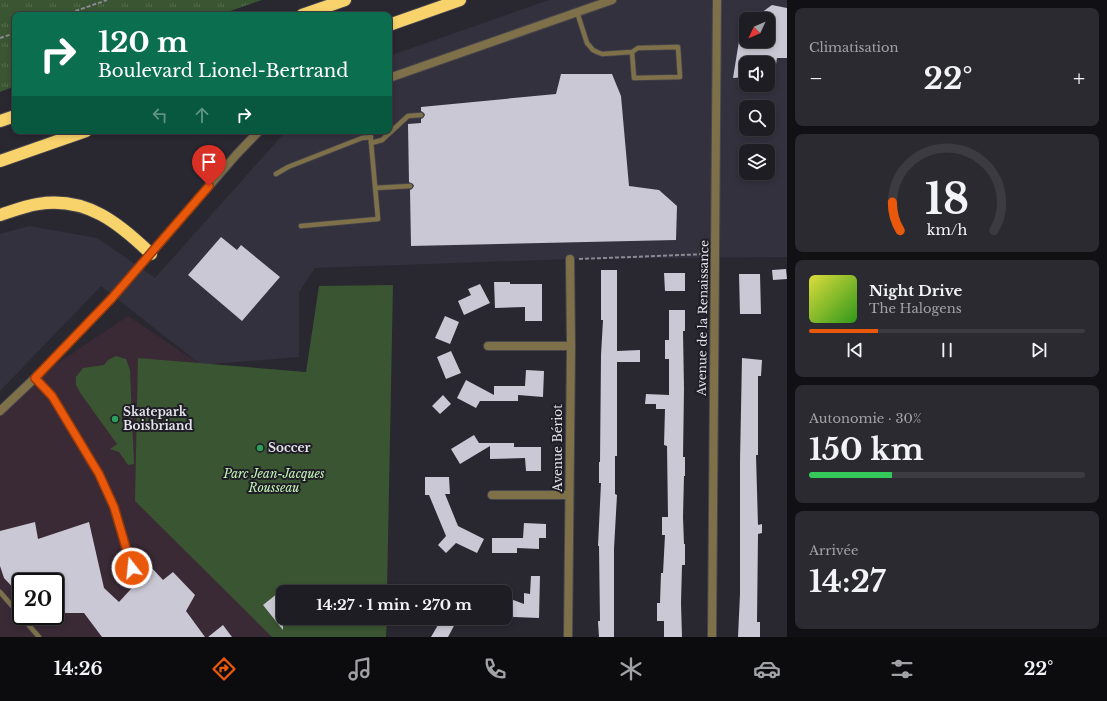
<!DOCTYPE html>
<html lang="fr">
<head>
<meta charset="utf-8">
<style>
  body { margin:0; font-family:"Libre Baskerville",serif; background:#2c2a31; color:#f1f3f6; height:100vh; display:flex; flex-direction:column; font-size:15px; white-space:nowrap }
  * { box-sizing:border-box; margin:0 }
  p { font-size:13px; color:#a1a2a6 }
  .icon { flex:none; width:22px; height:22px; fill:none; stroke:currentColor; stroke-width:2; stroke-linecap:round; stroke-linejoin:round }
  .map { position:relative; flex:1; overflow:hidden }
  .side { display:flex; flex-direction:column; gap:8px; padding:8px; background:#111014; width:320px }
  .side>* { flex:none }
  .top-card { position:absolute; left:12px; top:12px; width:380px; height:122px; border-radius:8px; box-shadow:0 2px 6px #0003,0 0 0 1px #3c3b41; background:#0b6e4f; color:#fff; overflow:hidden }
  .needle { width:26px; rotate:226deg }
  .fabs { position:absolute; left:739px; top:12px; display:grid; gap:8px }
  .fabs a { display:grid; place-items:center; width:36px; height:36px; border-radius:8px; background:#1f1d24; box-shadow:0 2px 6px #0003,0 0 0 1px #3c3b41; font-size:20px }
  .speed { position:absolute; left:12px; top:573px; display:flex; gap:8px; font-size:20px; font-weight:700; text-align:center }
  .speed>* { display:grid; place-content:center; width:52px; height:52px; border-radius:50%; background:#1f1d24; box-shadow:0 2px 6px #0003,0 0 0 1px #3c3b41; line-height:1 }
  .speed .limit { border:2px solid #111; border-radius:6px; background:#fff; color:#111 }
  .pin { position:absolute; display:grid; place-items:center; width:34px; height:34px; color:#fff; margin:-41px -17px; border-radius:50% 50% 50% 0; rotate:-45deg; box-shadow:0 0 4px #0007 }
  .pin .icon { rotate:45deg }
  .me { position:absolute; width:44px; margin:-22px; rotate:344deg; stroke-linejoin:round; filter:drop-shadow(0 0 3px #0008) }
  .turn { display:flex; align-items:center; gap:14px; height:84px; padding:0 20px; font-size:18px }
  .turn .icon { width:52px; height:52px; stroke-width:2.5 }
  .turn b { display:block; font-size:28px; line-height:34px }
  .lanes { display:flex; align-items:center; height:38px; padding:0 20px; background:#0003; justify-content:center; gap:20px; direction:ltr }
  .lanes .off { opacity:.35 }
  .big { font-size:30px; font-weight:700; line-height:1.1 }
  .side .widget { flex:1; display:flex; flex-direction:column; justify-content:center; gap:6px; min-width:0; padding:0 14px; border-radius:8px; background:#2c2a31 }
  .side .dial { align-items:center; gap:0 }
  .dial svg { height:104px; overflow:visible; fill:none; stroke:#3c3b41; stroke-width:7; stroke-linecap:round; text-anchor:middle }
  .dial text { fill:#f1f3f6; stroke:none }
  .song { display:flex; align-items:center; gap:12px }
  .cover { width:48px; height:48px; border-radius:6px; background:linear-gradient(135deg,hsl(60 70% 55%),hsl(110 70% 35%)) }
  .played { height:4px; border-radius:2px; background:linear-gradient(90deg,#ea580c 25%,#3c3b41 25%) }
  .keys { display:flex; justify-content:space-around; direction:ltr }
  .heat { display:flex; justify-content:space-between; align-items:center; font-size:22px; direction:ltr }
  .charge { height:6px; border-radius:3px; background:linear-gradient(90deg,#34c759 30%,#3c3b41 0) }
  .trip { position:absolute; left:276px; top:585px; width:236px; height:40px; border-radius:8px; background:#1f1d24; box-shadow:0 2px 6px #0003,0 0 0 1px #3c3b41; font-weight:700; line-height:40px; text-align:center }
  .tabs { display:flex; height:64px; justify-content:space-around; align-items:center; background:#0c0c0e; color:#a1a2a6 }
  .tabs .icon { width:28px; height:28px }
  .tabs .on { color:#ea580c }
  .tabs b { font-size:18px; color:#f1f3f6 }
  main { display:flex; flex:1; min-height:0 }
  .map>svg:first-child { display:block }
  .built { fill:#34313e; fill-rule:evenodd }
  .education { fill:#3a2a36; fill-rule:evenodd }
  .grass { fill:url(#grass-tufts) }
  .green { fill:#3a5531 }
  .building { fill:#cac8d4 }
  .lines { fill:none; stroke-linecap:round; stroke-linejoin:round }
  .service-casing { stroke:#47454d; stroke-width:6 }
  .minor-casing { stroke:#47454d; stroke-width:10 }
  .motorway-casing { stroke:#47454d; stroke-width:14 }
  .path { stroke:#8b8991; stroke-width:2; stroke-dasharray:4 2; stroke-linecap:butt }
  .service { stroke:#7e7049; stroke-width:4.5 }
  .minor { stroke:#7e7049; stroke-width:8 }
  .motorway { stroke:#f8d36b; stroke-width:12 }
  .route-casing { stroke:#983908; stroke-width:10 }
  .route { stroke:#ea580c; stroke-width:7 }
  .leisure-dot { fill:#2e9e5b; stroke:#1f1d26; stroke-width:1.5 }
  .labels { text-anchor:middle; stroke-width:4; stroke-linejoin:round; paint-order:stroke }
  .street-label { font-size:12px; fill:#e3e2e8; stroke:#1f1d26 }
  .poi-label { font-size:12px; font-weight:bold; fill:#e3e2e8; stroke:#1f1d26; text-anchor:start }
  .park-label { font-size:12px; font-style:italic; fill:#c3f5b4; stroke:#1f1d26 }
</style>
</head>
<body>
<main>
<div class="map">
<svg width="787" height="637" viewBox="0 0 787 637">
  <defs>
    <pattern id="grass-tufts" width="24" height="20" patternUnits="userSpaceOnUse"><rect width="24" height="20" fill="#3a5531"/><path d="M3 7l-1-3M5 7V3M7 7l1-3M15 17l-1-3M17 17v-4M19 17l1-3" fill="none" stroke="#566d4f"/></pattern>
  </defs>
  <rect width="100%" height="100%" fill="#292730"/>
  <path class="built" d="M549,0h238v257l-217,2 -255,9 -16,24v65l-98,8 -100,-79 -101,105v-157l29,-8 68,12 58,40 131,-147h103v-75zM746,19h22v22h-22zM746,63h22v22h-22zM746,107h22v22h-22zM746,151h22v22h-22z"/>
  <path class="education" d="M128,316l73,49 71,272h-272v-226l35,-33zM21,582h34v34h-34z"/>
  <path class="grass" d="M0,0h262l-43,15h-204v71l-15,6z"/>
  <path class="green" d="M393,285l-6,307h-104v26h104l-1,19h-114l-137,-136 3,-143 168,14 13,-86z
    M116,356l10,3 4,11 4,94 -6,1 -9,-13 -9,-3 7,-5 -36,-50 -5,-9v-8l7,-9 21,-3 4,-5z"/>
  <path class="building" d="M772,5l15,3v50h-10l-4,25h-5v-20h-22v14l-13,1 6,-37h29v-22h-15z
    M561,74h51l9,22 8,90 30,4 18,16 -1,34 -265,6 -1,-56 2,-1 2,-3 -1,-2 -4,-2 -1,-58 13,-1v-4l2,-1 2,-3 -1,-2 -3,-2v-4l135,-13z
    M221,237l16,13 4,-5 39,32 -38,44 -54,-46z
    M786,269l1,10 -14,1 -1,-10z
    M601,270h16v81l23,-1v12h-23v94h-2v38l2,1 -3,54v88h-15l-1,-16h2l-1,-75h-1l3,-63h-2v-21h1l1,-107 2,-35h-2z
    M664,273h21v18h-20z
    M739,274h21l1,40h-21z
    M494,282h16v2h32v37h-17v-14l-30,1z
    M480,284l10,19 -26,12 -6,-14 13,-6 -3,-6z
    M669,310h16v21h-2l1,58 -1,68h2v19h-1l-1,41 1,27h1v21h-3l-1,38 1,34h-18v-16h-7v-18h3l1,-30h2l2,-38h-3v-18h6l-1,-71 -3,-1 1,-36h-9v-5h-11l1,-10 23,1v-36h-4v-19h4z
    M445,316l14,6 -9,22 -15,-6z
    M451,351l10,22 -15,6 -9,-22z
    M742,358l20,2 -1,16h-3v79h-2l2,70 4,-1v9l-4,1 -1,88h3v15h-22l2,-43v-133z
    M526,370l18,1 -1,26 -25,-2v6h-38l-4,7 -19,-10 9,-18 28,15v-9h31z
    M443,395l8,9 -11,10 -8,-8z
    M474,435l5,8h35v4h27v24h-15l-1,-13 -35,1v-13l-30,18 -9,-15z
    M425,477h24l1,17h-5l13,32 26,13 -7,14 -21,-10 -10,10 -8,-8 8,-9 -17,-41h-4z
    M35,522l3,17 51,-17 15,66 15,14 32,-35 12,13 10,-8 22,23 -9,16 19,26h-103l-18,-24h-29v-31h-34v14l-17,-18 -4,-12v-35z
    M524,523l22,1v14h-7v11l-22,-1v5h-25v-15h31z
    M531,576h9l-1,42 -25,-1 -9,-3v-17l19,7v-11l6,1z
    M283,589v41l-20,-25z
    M442,618l13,6 -7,13h-17z
    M223,625l9,12h-24z"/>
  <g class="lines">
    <g class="service-casing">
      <path id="service" d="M577,12l10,31 6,7 4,2 5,2 30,-2 6,-4 40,-1 2,30 -46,1 -2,-26
        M371,143l11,-3 26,-24 13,-1
        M276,174l12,-7 74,-29 9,-1
        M375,188l35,-2
        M301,226l77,-7 -8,-88
        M35,378l17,18 47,78 15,33 18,61
        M0,592l39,45"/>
    </g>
    <g class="minor-casing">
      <path id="minor" d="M389,78l223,-78
        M488,346h83
        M0,411l35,-33 77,-80 124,-143 23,-24
        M492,495h77
        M568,637l3,-291 -1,-87
        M712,637l5,-637"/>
    </g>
    <g class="motorway-casing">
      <path id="motorway" d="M302,15l43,-15
        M389,25l71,-25
        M0,121l15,-5
        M0,161l86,-30
        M0,215c12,-4 25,-9 38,-11 48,-8 81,19 113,50"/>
    </g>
    <path class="path" d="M64,15l43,-15
      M0,38l15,-5
      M579,259l128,-5"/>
    <use href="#service" class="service"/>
    <use href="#minor" class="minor"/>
    <use href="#motorway" class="motorway"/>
  </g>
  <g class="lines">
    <g class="route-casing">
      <path id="route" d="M132,568l-18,-61 -15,-33 -47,-78 -17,-18 77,-80 97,-112"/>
    </g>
    <use href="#route" class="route"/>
  </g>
  <g class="leisure-dot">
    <circle cx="115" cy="419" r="4"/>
    <circle cx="260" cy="448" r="4"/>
  </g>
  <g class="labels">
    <g class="street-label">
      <text transform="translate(703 318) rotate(-89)" y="4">Avenue de la Renaissance</text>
      <text transform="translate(558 448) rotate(-90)" y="4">Avenue Bériot</text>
    </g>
    <g class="poi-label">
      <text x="123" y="416">Skatepark<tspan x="123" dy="14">Boisbriand</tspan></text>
      <text x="268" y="452">Soccer</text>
    </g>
    <g class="park-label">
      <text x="274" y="478">Parc Jean-Jacques<tspan x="274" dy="14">Rousseau</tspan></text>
    </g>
  </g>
</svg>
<div class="fabs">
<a><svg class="needle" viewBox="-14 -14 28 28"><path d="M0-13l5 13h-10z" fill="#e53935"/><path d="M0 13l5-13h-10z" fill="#a1a2a6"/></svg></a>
<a><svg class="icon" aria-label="sound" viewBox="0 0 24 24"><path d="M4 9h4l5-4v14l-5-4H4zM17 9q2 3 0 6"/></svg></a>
<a><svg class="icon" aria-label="search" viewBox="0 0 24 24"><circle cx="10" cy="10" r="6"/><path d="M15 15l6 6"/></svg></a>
<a><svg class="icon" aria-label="layers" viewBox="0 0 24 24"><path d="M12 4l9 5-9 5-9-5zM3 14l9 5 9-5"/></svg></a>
</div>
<div class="speed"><div class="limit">20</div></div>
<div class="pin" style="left:209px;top:186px;background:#d93025"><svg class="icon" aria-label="arrive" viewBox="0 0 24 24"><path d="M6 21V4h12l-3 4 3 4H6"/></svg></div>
<svg class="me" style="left:132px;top:568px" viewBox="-20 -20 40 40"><circle r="17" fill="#ea580c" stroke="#fff" stroke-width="3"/><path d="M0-11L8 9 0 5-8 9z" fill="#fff"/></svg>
<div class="trip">14:27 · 1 min · 270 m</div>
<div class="top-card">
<div class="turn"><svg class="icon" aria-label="right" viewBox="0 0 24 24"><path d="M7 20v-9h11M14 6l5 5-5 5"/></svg><div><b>120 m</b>Boulevard Lionel-Bertrand</div></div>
<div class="lanes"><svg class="icon off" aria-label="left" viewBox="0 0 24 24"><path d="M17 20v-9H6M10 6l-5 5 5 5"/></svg><svg class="icon off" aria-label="ahead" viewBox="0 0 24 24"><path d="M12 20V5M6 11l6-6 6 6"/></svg><svg class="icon" aria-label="right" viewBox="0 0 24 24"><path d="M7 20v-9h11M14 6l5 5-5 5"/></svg></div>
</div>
</div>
<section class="side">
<div class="widget"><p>Climatisation</p>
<div class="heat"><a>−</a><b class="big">22°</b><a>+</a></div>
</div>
<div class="widget dial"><svg viewBox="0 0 100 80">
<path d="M14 69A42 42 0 1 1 86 69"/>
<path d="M14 69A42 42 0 0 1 8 47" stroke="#ea580c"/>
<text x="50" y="56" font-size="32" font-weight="700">18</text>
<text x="50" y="72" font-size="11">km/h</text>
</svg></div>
<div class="widget">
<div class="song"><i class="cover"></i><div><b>Night Drive</b><p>The Halogens</p></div></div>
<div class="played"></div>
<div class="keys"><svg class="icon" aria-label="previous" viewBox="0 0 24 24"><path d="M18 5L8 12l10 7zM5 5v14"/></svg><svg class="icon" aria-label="pause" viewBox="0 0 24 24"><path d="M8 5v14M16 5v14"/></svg><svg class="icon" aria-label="next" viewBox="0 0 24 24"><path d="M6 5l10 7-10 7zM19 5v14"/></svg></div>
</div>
<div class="widget"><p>Autonomie · 30%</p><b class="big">150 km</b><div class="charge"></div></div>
<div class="widget"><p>Arrivée</p><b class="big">14:27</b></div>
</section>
</main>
<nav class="tabs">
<b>14:26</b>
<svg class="icon on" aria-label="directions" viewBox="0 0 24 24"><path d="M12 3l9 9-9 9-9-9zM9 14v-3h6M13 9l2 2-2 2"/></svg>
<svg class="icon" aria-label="music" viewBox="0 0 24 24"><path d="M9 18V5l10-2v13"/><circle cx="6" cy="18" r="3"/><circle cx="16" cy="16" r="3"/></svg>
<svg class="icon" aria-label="phone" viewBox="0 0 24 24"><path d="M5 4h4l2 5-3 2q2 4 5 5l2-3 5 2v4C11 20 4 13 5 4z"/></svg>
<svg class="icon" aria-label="climate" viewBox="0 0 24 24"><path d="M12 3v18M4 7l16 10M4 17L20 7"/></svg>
<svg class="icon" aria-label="car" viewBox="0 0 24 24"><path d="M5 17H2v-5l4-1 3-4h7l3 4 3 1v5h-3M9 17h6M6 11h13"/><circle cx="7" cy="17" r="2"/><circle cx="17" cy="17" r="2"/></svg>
<svg class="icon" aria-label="filters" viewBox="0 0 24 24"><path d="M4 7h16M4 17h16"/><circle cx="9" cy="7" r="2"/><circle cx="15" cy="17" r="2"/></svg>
<b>22°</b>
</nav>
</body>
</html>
